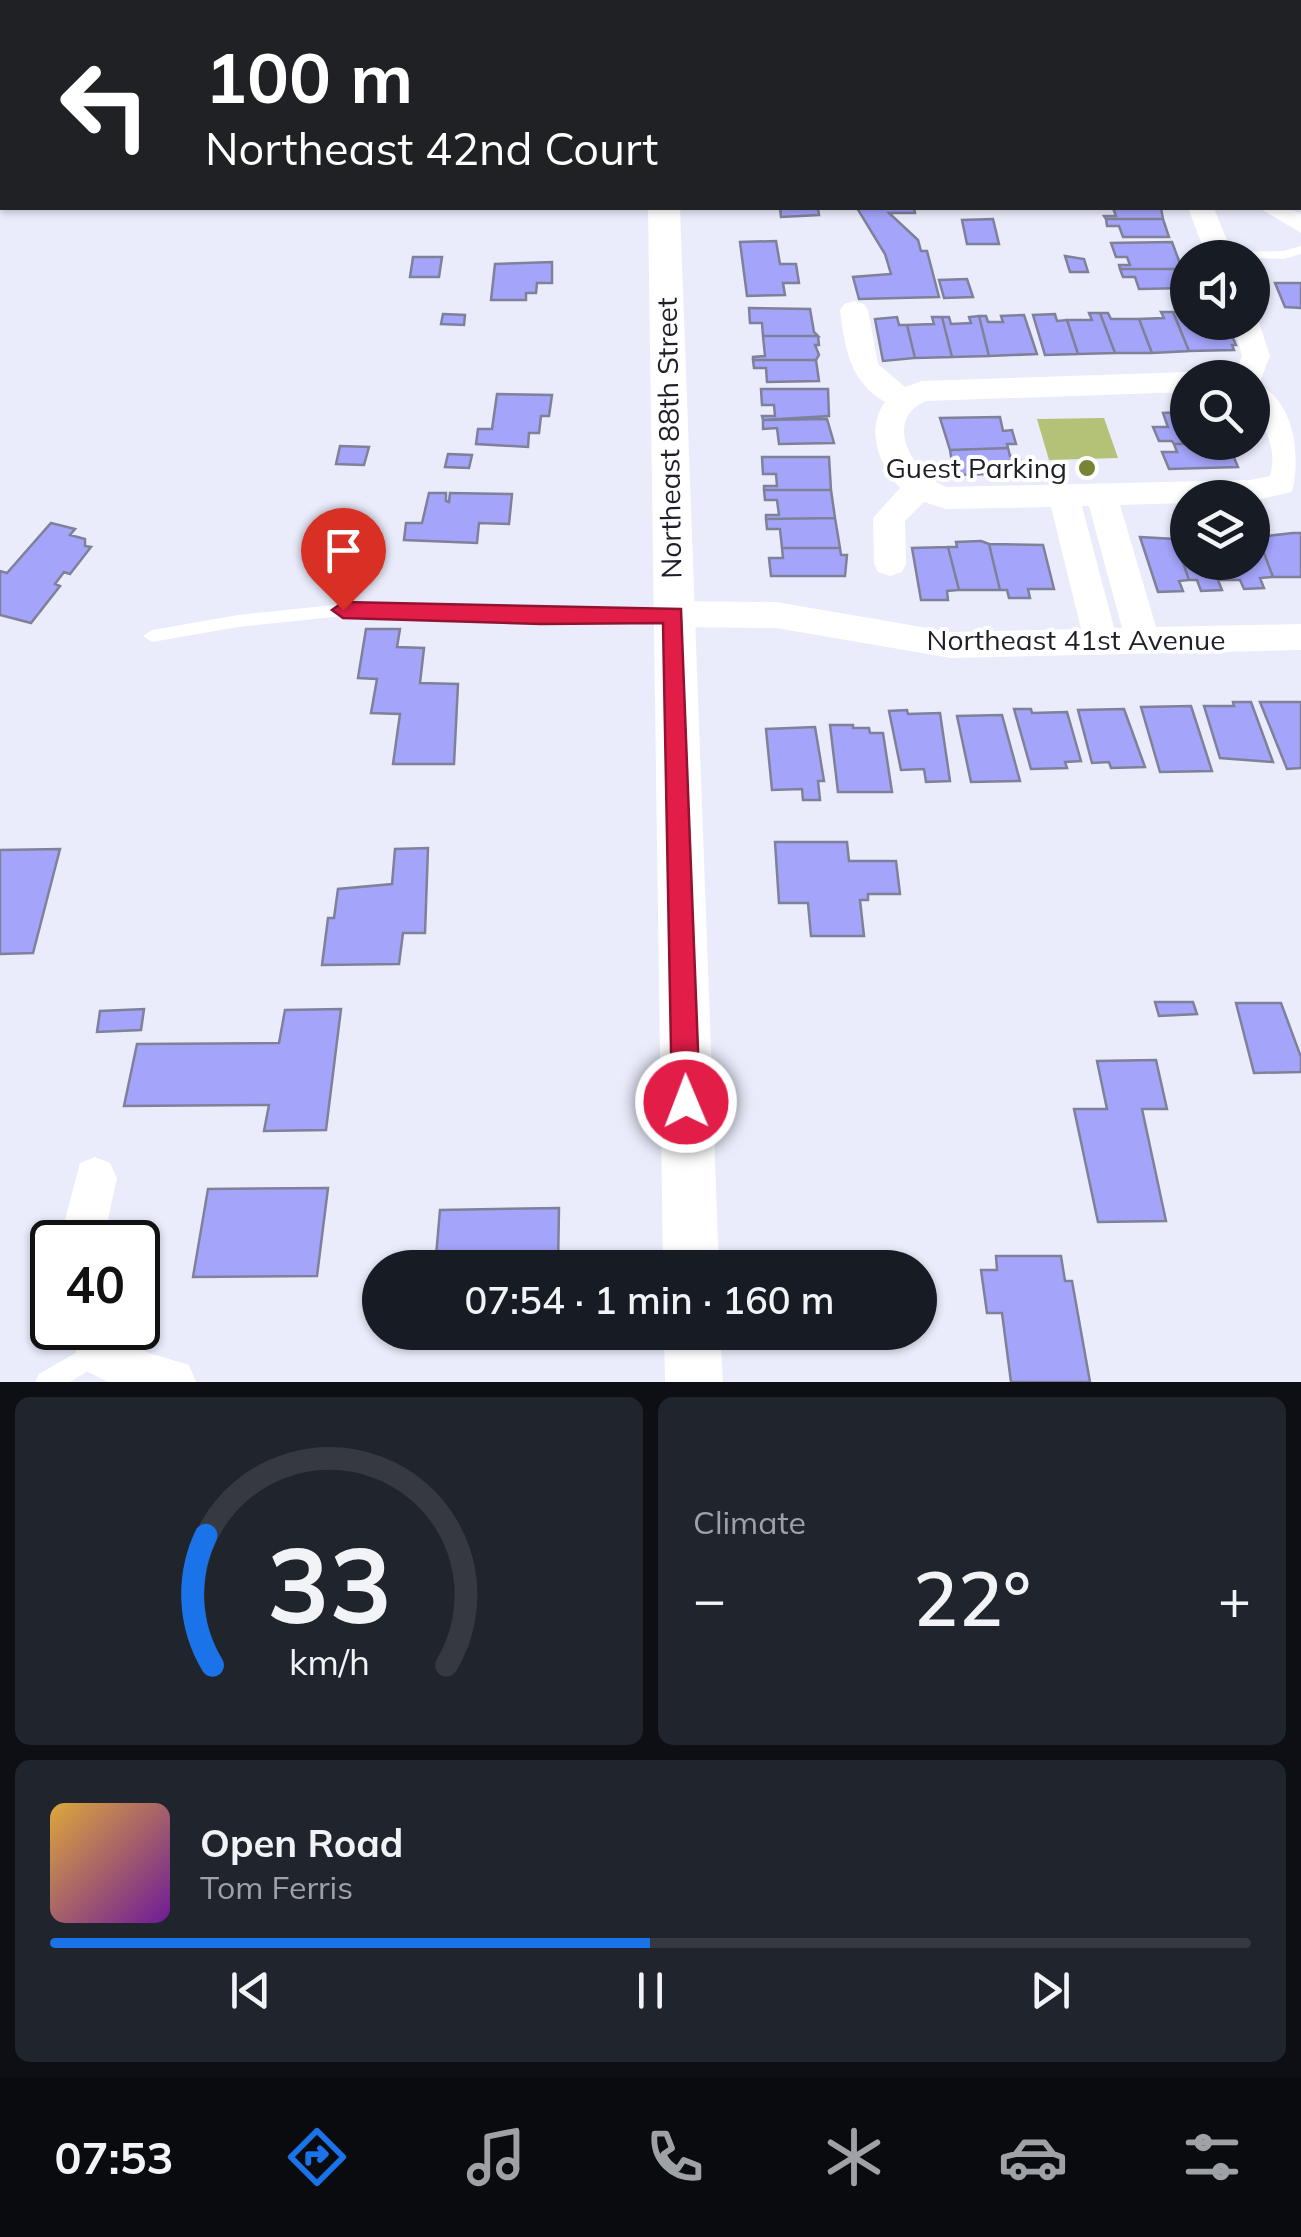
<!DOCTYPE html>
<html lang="en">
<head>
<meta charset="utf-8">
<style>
  body { margin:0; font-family:Mulish,sans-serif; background:#20242c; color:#f1f3f6; height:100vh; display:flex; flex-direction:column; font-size:38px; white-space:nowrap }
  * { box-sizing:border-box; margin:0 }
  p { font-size:32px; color:#9ea1a6 }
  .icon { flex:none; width:55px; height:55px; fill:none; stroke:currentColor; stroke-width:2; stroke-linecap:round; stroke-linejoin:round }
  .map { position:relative; height:1382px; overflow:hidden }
  .sheet { display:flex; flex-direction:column; gap:15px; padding:15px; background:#0d0f14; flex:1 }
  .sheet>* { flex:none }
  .guide { position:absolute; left:0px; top:0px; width:1302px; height:210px; box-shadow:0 2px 8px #0004; background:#202124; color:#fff; overflow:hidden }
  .buttons { position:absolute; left:1170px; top:240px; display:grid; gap:20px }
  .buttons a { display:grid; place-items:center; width:100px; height:100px; border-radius:50%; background:#171b24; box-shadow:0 2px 8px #0004; font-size:50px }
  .speed { position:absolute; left:30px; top:1220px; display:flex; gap:20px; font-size:50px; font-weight:700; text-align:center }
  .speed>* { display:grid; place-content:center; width:130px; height:130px; border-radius:50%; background:#171b24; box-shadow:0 2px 8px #0004; line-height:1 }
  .speed .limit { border:5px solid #111; border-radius:15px; background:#fff; color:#111 }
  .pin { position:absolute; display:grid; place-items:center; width:85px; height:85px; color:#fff; margin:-102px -42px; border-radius:50% 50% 50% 0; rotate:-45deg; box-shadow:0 0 10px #0007 }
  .pin .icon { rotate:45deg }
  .me { position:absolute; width:110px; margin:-55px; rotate:359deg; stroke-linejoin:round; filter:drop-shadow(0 0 8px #0008) }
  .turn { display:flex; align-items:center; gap:35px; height:210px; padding:0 40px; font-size:45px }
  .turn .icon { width:130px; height:130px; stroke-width:2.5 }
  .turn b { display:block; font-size:70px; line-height:85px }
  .big { font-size:75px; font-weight:600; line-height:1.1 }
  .sheet .card { flex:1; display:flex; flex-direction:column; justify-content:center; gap:15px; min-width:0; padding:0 35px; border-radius:15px; background:#20242c }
  .sheet .dial { align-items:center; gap:0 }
  .dial svg { height:260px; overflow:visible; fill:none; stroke:#363941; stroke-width:7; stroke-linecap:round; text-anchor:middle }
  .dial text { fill:#f1f3f6; stroke:none }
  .song { display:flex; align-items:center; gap:30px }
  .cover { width:120px; height:120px; border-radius:15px; background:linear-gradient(135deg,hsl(40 70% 55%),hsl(280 70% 35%)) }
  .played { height:10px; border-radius:5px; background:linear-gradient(90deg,#1a73e8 50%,#363941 50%) }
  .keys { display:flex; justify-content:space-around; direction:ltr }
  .heat { display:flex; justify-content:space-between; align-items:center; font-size:55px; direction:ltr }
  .sheet .tiles { flex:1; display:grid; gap:15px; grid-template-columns:1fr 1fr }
  .card:last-child { grid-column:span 2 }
  .trip { position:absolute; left:362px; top:1250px; width:575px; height:100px; border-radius:50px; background:#171b24; box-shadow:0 2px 8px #0004; font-weight:600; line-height:100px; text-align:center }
  .tabs { display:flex; height:160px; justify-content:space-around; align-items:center; background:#090b0e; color:#9ea1a6 }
  .tabs .icon { width:70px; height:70px }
  .tabs .on { color:#1a73e8 }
  .tabs b { font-size:45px; color:#f1f3f6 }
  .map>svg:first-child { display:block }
  .green { fill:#b4c278 }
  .building { fill:#a4a4fa; stroke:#7f8199; stroke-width:2.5 }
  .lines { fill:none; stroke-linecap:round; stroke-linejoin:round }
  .service { fill:#fff; fill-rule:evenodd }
  .minor { fill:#fff; fill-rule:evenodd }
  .tertiary { fill:#fff; fill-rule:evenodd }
  .route { fill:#e11d48; stroke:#92132f; stroke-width:2.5 }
  .poi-dot { fill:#778432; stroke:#fff; stroke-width:4 }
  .labels { text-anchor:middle; stroke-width:8; stroke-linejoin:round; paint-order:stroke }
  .street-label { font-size:28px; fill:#1e1f28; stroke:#fff }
  .poi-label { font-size:28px; fill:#1e1f28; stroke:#fff; text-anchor:end }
</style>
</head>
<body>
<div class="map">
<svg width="1301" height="1382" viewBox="0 0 1301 1382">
  <rect width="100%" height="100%" fill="#eaebfb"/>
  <path class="green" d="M1104,418l14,40 -69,2 -12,-41z"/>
  <path class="building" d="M780,208h38l1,7 -38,2z
    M857,208h57l1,5h-26l29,27 3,11h6l12,46 -80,2 -6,-22 38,-3 -6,-20z
    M1113,208h48l2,11h-57l-2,-3h12z
    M993,219l6,25h-32l-5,-24z
    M1106,219h57l6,18h-46l-4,-11h-12z
    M776,241l4,23h16l3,19h-16l2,12 -38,1 -7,-54z
    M1172,242l10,27h-62l-1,-4h11l-3,-8h-11l-5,-14z
    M1065,256l19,3 4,13h-18z
    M413,257h29l-3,20h-29z
    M552,262v21h-15l-1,10h-10v7h-35l4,-36z
    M1120,269h62l6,19 -49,1 -4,-12h-12z
    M967,279l6,18 -29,1 -5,-18z
    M1275,283h26v25l-16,-1z
    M749,308l61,1 4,23 4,4h-55l-1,-13h-12z
    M1161,312h12l16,39 -37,2 -13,-34 25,-1z
    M1173,312h7l8,10h38l10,23h-4l2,5 -45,1z
    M1089,313h11l15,40 -37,1 -11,-34h25z
    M1100,313h8l3,6h28l13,34h-37z
    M443,314l22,1 -1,10 -23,-1z
    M1055,314l2,7 10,-1 11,34 -33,1 -12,-40z
    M1024,315l13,39 -48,2 -10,-40h7l2,6h15l-2,-6z
    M979,316l10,40 -37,1 -10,-40h7l2,7 20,-1 -2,-6z
    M897,317l2,8h8l8,33 -32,3 -8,-42z
    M932,317h10l10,40 -37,1 -8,-33 27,-1z
    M763,336h55l1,9h-4l4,10 -3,5h-63v-3l12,-1z
    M753,360h63l3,21 -52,1 -1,-14h-12z
    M761,389h67l1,27 -66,4 -1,-4h13l-1,-11h-12z
    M497,394l55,1 -3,21h-8l-2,17h-10l-1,14 -52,-3 2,-15h14z
    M1188,412v30l40,1 -54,1 -2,-3h-13l-6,-14h15l-5,-14z
    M1000,417l3,14 9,-1 4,14h-9l1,4 -58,2 -10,-32z
    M827,419l7,24 -55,1 -2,-16 -14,1v-9z
    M1228,443l10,24 -69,2 -7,-17h15l-3,-8z
    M340,446l29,1 -5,18 -28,-1z
    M1008,448l2,8h9l5,17 -70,2 -4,-25z
    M448,454l24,1 -3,13 -24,-1z
    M762,457h67l2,33h-67v-4h13l-1,-12h-13z
    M764,490h67l4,28 -69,1v-4h13l-2,-15h-12z
    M429,493h17v8l3,1 1,-9 62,1 -3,30 -30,-1 -2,20 -73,-3 2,-17h16z
    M835,518l5,30h-58l-2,-19h-13l-1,-10z
    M51,523l24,6 -5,6 15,4v7l6,1 -21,27 -6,-2 -9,12 5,2 -29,37 -31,-8v-44l7,2z
    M1293,533h8v44h-28l-15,-40z
    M1140,537l35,2 14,41 -10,1 4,10 -25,1z
    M1252,537h6l15,40 -13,1 4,10 -20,1 -4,-9h-8l-7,-18h27z
    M1175,539l13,1v22h37l7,18h-14l4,10 -21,1 -4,-11h-8z
    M981,541l8,3 11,46h-41l-11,-43h9l-1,-5z
    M989,544l54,1 11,44h-26l2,9h-21l-2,-8h-7z
    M948,547l11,43 -12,1 1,9h-27l-9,-52z
    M782,548h58l1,7h6l-2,21h-74l-2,-18h14z
    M345,553l-2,13 -29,1 2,-13z
    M366,629h34l-3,18 27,1 -4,35 38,1 -4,80h-61l7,-50 -29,-1 6,-34 -19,-1z
    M1233,702h18l22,60 -53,-4 -16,-52h30z
    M1260,702h41v66l-14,1z
    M1191,706l21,65 -52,1 -19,-65z
    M1014,709h17l1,4 35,-1 14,49 -16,1 2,6 -36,1z
    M1124,709l21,58 -34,1 -2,-6 -17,1 -14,-53z
    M907,710l1,4 32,-1 10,68 -24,1 -2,-13 -23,1 -12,-59z
    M1002,715l18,66 -49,1 -14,-66z
    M830,725h23v3h16l1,5h13l9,59h-54z
    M815,727l9,54h-6l2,19h-17l-1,-11 -30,1 -6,-61z
    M775,842h72l2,19h47l4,33h-32v6h-8l4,36h-53l-3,-33h-29z
    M428,848l-3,85h-22l-4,31 -77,1 6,-47h6l4,-29 54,-5 3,-35z
    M60,849l-27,104 -33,1v-104z
    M1155,1002h38l4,12 -38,2z
    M1236,1003h45l20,54v15l-47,1z
    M144,1009l-3,21 -44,2 3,-21z
    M341,1009l-15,121 -62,1 5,-26 -145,1 13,-62 142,-1 6,-33z
    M1156,1060l11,49h-25l24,112 -68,1 -24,-113h33l-10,-48z
    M328,1188l-11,88 -124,1 15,-88z
    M559,1208l-1,60h-123l5,-58z
    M996,1256h65l4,25h7l18,101h-79l-9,-69h-15l-6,-43h16z"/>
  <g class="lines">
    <path class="service" d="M1300,151h1v8h-1z
      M1301,246v8l-17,5 -70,-3 7,-4 62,-1z
      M343,604l198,6 132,-2 8,6 -8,6 -132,2 -198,-6 -105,11 -86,15 -9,-6 9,-6 86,-15z
      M98,1340l8,4 4,8 -4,8 -36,22h-35l4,-8z"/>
    <path class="minor" d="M0,90h2v15h-2z
      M1300,127h1v16h-1z
      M1188,208h26l20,50h-27z
      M1259,208h31l11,6v19z
      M854,301l10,3 4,6 10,54 27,23 17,-6 266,-9 12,6h-12v14l-262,9c-44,19 -14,72 20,86l304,-7 20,-4c7,-27 -3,-43 -15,-65 -5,-8 -3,-23 -3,-33h-19l9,-22 -9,-34h19v-8l5,2 13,40 -11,28c36,20 42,72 33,108l-40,9v-3h-64v5l-68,2 36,122 145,-3v26l-350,8 -175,-30 -103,-1 -12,-4 -5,-9 5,-9 12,-4 103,1 175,30 130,-3 -30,-122 -105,2 -22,-7 -19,19 1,43 -4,8 -12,4 -12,-4 -4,-8 -1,-46 27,-30c-21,-23 -35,-59 -15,-86 -36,-21 -40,-54 -45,-92l4,-6zM1082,506h7l33,122h-8z
      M95,1157l15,6 7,15 -14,64h-44l21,-79z
      M68,1328h46l3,8 32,17 40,12 7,17h-88l-26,-13z"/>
    <path class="tertiary" d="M646,0h28v2h-27z
      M648,208h32l39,1060h-56z
      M664,1332h56l3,50h-58z"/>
  </g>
  <path class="route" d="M343,602l338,7 19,493 -4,9 -10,3 -10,-3 -4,-9 -9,-479 -122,1 -198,-6 -11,-8z"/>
  <circle class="poi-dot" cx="1087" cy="468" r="10"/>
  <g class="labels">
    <g class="street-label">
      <text transform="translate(669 438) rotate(-91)" y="10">Northeast 88th Street</text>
      <text x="1076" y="650">Northeast 41st Avenue</text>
    </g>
    <g class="poi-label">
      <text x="1067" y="478">Guest Parking</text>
    </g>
  </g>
</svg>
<div class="buttons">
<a><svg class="icon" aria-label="sound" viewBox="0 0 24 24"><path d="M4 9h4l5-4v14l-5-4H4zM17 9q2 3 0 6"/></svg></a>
<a><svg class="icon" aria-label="search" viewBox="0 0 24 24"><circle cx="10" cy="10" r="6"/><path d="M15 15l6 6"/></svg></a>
<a><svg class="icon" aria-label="layers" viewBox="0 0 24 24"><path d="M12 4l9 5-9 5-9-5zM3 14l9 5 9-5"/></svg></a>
</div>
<div class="speed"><div class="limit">40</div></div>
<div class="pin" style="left:343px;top:610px;background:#d93025"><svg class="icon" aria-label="arrive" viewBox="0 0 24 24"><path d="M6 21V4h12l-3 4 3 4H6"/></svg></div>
<svg class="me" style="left:686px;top:1102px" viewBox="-20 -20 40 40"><circle r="17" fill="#e11d48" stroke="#fff" stroke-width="3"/><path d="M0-11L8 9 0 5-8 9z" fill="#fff"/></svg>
<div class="trip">07:54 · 1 min · 160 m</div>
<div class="guide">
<div class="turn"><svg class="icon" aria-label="left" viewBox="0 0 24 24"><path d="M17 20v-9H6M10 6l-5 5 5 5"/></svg><div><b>100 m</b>Northeast 42nd Court</div></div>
</div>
</div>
<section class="sheet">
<div class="tiles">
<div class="card dial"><svg viewBox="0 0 100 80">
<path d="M14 69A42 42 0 1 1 86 69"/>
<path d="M14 69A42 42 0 0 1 12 29" stroke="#1a73e8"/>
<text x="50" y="56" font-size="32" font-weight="700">33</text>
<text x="50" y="72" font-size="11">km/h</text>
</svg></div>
<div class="card"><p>Climate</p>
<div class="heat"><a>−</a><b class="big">22°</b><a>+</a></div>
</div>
<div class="card">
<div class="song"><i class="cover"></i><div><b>Open Road</b><p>Tom Ferris</p></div></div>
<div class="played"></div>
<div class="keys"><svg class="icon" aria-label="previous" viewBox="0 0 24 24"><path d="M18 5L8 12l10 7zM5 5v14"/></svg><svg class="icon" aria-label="pause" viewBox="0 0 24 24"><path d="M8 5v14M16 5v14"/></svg><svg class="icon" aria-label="next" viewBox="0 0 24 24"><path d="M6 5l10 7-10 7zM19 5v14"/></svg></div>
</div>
</div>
</section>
<nav class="tabs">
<b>07:53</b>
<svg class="icon on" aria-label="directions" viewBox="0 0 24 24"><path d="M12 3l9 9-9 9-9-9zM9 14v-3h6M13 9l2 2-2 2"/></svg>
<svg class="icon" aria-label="music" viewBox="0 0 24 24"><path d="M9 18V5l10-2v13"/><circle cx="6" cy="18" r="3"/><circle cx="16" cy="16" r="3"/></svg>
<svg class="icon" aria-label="phone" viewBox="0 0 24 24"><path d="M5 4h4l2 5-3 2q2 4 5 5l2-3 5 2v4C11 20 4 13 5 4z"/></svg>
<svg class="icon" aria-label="climate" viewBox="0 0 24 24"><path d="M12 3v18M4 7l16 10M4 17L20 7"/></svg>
<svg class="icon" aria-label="car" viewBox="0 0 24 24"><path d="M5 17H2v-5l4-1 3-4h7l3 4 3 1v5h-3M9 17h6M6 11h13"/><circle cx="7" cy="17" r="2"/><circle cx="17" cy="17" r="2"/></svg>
<svg class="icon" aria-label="filters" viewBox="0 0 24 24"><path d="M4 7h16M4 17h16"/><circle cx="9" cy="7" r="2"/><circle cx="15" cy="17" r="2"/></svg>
</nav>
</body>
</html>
